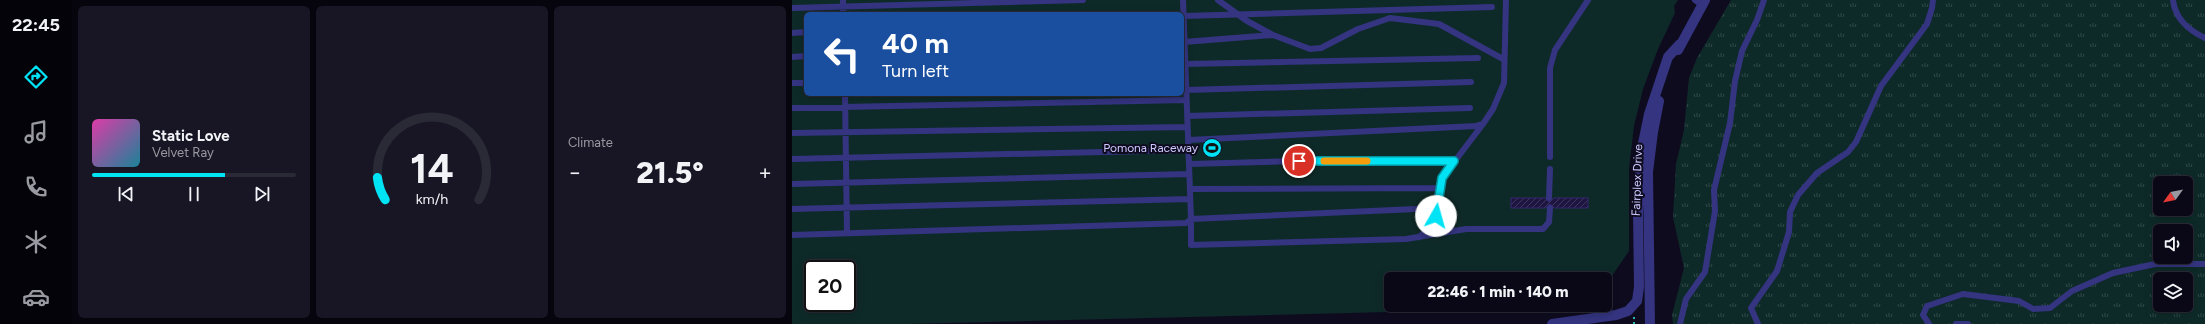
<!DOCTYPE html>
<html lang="en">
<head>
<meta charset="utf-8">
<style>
  body { margin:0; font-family:Figtree,sans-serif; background:#181624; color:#f1f3f6; height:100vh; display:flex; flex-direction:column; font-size:15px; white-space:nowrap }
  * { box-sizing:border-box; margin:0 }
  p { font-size:13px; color:#999aa1 }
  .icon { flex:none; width:22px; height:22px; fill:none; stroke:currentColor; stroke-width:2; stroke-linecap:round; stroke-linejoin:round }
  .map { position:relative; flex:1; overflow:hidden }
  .panel { display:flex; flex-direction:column; gap:6px; padding:6px; background:#06040d; width:720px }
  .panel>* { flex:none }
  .banner { position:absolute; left:12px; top:12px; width:380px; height:84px; border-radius:6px; box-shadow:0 2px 10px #0003,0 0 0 1px #2a2936; background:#1a4fa0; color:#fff; overflow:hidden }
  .needle { width:26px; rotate:237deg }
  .tools { position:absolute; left:1361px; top:176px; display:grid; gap:8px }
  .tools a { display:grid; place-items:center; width:40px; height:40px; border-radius:6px; background:#0a0817; box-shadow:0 2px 10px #0003,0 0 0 1px #2a2936; font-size:20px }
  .speed { position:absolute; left:12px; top:260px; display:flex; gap:8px; font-size:20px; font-weight:700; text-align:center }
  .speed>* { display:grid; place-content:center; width:52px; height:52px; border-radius:50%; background:#0a0817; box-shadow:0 2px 10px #0003,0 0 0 1px #2a2936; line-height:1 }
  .speed .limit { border:2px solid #111; border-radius:6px; background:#fff; color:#111 }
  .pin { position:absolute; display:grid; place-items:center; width:34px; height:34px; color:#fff; margin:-17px; border:2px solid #fff; border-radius:50%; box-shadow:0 1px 4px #0007 }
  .me { position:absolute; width:44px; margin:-22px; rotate:7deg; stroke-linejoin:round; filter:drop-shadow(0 0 3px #0008) }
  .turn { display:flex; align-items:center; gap:14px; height:84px; padding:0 12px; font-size:18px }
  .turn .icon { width:52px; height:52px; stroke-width:2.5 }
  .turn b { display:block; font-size:28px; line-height:34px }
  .big { font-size:30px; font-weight:800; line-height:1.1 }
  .panel .card { flex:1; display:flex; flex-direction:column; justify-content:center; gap:6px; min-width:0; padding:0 14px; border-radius:6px; background:#181624 }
  .panel .dial { align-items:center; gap:0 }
  .dial svg { height:104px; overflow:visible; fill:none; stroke:#2a2936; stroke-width:7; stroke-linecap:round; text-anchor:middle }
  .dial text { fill:#f1f3f6; stroke:none }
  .song { display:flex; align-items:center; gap:12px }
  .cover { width:48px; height:48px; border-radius:6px; background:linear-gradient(135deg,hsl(320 70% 55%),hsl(190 70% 35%)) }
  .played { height:4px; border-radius:2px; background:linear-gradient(90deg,#00e3f5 65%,#2a2936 65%) }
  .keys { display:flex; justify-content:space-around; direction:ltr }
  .heat { display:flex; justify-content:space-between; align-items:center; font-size:22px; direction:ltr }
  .panel .tiles { flex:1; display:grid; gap:6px; grid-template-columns:repeat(3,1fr) }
  .trip { position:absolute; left:592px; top:272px; width:228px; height:40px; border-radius:6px; background:#0a0817; box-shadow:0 2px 10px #0003,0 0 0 1px #2a2936; font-weight:800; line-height:40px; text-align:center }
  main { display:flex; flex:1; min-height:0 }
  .tabs { display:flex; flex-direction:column; width:72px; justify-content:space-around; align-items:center; background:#040309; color:#999aa1 }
  .tabs .icon { width:28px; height:28px }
  .tabs .active { color:#00e3f5 }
  .tabs b { font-size:18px; color:#f1f3f6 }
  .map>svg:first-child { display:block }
  .grass { fill:url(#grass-tufts); fill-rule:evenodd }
  .pitch { fill:#0e2a28; fill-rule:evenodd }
  .building { fill:url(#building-hatch); stroke:#33276f }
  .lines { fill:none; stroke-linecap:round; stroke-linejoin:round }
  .path { stroke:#27b6aa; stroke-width:2; stroke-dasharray:2 3; stroke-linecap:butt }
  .service { stroke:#343481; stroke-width:6 }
  .tertiary { stroke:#343481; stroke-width:10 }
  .route-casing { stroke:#00949f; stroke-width:10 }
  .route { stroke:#00e3f5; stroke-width:7 }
  .slow { stroke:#f59e0b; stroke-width:7 }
  .labels { text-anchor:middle; stroke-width:4; stroke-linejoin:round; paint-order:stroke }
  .poi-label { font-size:12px; fill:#cecaff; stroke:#0e0b1f; text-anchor:end }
  .street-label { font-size:12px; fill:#cecaff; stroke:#0e0b1f }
</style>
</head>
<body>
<main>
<nav class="tabs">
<b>22:45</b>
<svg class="icon active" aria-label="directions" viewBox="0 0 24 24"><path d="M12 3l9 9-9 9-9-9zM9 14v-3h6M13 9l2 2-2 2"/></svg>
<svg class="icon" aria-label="music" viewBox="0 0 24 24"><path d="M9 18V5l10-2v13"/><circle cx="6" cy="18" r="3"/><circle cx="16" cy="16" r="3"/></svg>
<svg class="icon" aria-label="phone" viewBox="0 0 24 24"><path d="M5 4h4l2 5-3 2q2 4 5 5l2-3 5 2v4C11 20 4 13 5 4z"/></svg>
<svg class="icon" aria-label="climate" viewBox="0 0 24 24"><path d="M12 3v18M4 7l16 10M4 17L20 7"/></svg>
<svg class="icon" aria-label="car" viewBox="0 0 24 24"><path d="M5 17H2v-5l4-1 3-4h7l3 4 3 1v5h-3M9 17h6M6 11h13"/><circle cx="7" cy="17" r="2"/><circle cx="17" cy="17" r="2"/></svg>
</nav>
<section class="panel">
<div class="tiles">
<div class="card">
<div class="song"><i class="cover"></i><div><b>Static Love</b><p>Velvet Ray</p></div></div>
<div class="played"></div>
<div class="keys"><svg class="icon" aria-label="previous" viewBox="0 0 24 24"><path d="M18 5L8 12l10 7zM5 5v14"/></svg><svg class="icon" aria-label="pause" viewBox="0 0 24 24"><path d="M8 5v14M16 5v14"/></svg><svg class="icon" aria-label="next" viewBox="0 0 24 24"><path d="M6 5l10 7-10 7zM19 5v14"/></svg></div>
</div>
<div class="card dial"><svg viewBox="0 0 100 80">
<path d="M14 69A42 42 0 1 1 86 69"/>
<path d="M14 69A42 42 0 0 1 8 52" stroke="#00e3f5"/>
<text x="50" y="56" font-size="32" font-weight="700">14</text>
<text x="50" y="72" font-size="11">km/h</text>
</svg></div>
<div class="card"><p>Climate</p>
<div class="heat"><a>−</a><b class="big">21.5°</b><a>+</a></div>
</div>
</div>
</section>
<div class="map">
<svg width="1413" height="324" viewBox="0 0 1413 324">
  <defs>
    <pattern id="grass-tufts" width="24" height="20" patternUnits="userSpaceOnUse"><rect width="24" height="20" fill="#0e2a28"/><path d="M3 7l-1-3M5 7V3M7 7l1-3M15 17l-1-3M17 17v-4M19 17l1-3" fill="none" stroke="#304848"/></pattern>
    <pattern id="building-hatch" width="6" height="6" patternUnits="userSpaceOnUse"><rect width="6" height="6" fill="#1e1641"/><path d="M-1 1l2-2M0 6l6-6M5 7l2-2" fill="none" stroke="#3e375e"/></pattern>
  </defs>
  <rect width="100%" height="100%" fill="#0e0b1f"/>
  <path class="grass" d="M939,0h474v324h-532l-1,-9 12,-47 -11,-51 3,-53 8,-34 5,-52 8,-20zM1368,183h26v26h-26zM1368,231h26v26h-26zM1368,279h26v26h-26z"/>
  <path class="pitch" d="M0,0h886l-4,6 1,7 -17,36 -15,40 -9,37 -5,43v82l-24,35v-7h-214v26h200l-1,2 -684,17h-114zM14,14h376v80h-376zM21,269h34v34h-34z"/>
  <path class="building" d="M719,198h34l4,4 5,-4h34v10h-34l-4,-4 -4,4h-35z"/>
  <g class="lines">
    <path class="path" d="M842,324v-7"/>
    <path class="service" d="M51,0v14
      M426,0l29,21 26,14 37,14 11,-1 37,-19 32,-11 49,6 64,35
      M903,0l7,5
      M1381,0c2,19 15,30 32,38
      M0,8l291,-8
      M391,16l309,-9
      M0,33l14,-1
      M392,42l89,-7
      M0,57l14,-1
      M393,64l293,-6
      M0,83h14
      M394,90l285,-8
      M53,94l2,139
      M0,108l394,-8
      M395,116l283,-8
      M0,133l395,-6
      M396,140l288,-14 7,-2 10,-15 11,-26 2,-83
      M758,157v-89l5,-18 33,-50
      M0,159l396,-9
      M397,164l110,-3h155
      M0,184l397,-10
      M398,189l250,-1
      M757,198l1,-29
      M646,208l-247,11v26l215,-6 60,-10h77l6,-7 1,-14
      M0,209l398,-10
      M0,235l394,-12 5,-4 -8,-219
      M627,237l14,-12 5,-17v-7l4,-23 41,-54
      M888,324l6,-25 19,-27 10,-61 -1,-21 16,-67 5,-42 7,-30 15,-31 7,-20
      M966,324l-7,-16 26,-37 12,-39 1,-20 8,-17 19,-22 31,-21 8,-10 25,-56 46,-62 5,-16 1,-8
      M1137,324l-6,-9 4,-9 36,-12 56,7 14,8 17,-1 22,-17 41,-18 42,-9h50
      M1164,324h12"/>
    <path class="tertiary" d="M886,50l27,-50
      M760,324l64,-9 12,-4 9,-10 2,-14 -1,-74 3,-60 8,-39 19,-57 12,-13
      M858,324l-2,-152 5,-40 6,-31"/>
  </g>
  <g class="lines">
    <g class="route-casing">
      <path id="route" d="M507,161h155l-12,17 -6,38"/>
    </g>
    <use href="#route" class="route"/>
    <path class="slow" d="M532,161h43"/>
  </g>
  <defs>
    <g id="stadium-disc" transform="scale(1)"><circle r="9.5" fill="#00e3f5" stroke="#0e0b1f"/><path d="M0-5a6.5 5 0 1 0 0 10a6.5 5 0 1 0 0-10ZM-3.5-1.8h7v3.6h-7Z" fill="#111"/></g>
  </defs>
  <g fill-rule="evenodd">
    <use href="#stadium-disc" x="420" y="148"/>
  </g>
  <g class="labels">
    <g class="poi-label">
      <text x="406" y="152">Pomona Raceway</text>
    </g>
    <g class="street-label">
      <text transform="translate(845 180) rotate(-88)" y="4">Fairplex Drive</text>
    </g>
  </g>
</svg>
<div class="tools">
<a><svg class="needle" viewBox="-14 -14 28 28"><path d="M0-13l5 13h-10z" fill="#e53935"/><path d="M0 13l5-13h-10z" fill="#999aa1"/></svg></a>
<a><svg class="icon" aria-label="sound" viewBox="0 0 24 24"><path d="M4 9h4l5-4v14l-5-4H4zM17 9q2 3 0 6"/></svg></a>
<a><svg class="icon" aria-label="layers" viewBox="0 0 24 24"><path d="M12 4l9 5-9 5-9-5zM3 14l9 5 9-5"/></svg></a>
</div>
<div class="speed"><div class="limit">20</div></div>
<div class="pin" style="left:507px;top:161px;background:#d93025"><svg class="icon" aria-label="arrive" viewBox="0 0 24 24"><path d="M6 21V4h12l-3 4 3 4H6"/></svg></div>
<svg class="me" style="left:644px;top:216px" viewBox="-20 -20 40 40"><circle r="19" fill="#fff"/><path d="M0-13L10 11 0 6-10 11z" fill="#00e3f5"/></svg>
<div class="trip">22:46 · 1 min · 140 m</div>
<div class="banner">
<div class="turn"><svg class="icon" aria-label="left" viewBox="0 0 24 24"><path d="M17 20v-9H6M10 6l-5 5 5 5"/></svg><div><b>40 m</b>Turn left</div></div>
</div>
</div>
</main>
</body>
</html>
